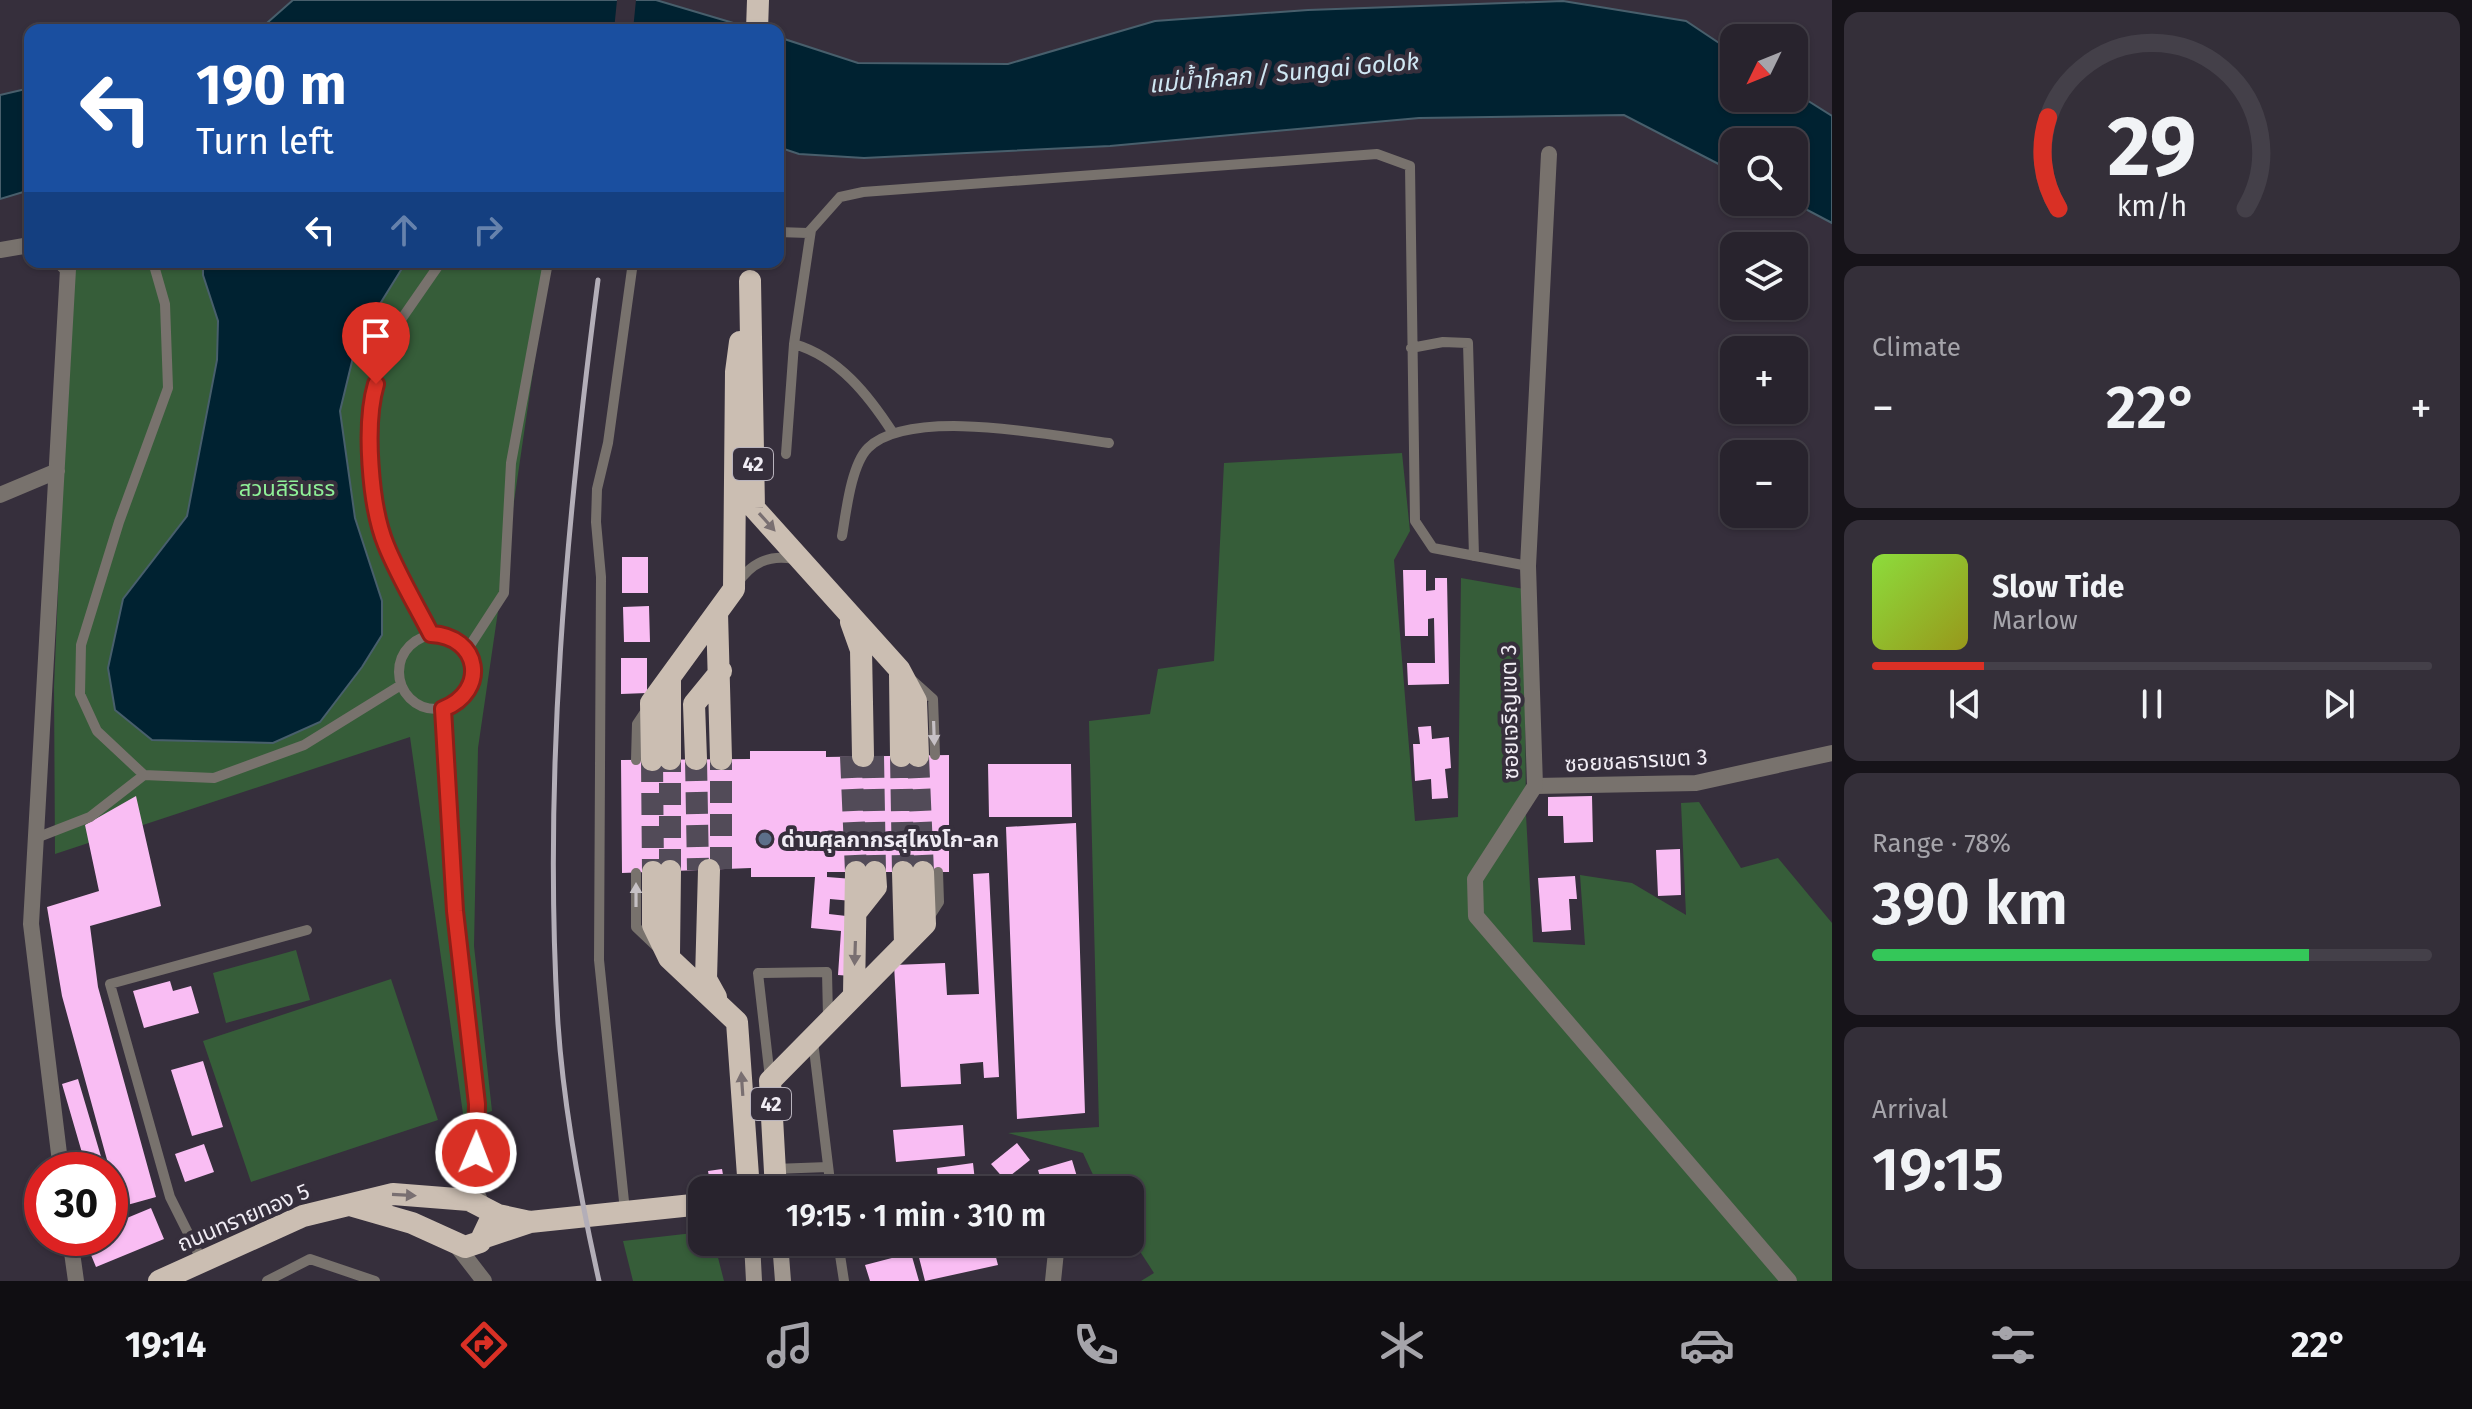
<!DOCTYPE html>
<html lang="en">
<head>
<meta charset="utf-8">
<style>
  body { margin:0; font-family:"Fira Sans","Noto Sans Thai",sans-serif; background:#342f39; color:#f1f3f6; height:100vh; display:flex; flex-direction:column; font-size:30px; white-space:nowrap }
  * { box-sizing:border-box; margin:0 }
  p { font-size:26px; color:#a5a4aa }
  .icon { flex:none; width:44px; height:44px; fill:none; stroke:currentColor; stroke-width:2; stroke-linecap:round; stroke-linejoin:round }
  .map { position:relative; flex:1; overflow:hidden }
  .side { display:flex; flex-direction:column; gap:12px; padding:12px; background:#161319; width:640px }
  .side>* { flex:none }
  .hud { position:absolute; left:24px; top:24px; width:760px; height:244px; border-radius:16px; box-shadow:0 2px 6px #0004,0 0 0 2px #444049; background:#1a4fa0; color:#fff; overflow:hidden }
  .needle { width:52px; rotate:227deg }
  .tools { position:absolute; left:1720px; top:24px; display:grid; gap:16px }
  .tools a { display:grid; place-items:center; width:88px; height:88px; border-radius:16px; background:#28232d; box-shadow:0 2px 6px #0004,0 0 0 2px #444049; font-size:40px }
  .speed { position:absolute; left:24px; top:1152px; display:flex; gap:16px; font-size:40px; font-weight:700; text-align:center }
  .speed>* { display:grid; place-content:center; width:104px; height:104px; border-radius:50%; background:#28232d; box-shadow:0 2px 6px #0004,0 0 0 2px #444049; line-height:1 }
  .speed .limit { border:12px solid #d22; background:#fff; color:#111 }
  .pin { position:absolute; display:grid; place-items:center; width:68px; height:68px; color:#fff; margin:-82px -34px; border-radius:50% 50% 50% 0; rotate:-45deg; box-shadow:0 0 8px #0007 }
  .pin .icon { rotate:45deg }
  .me { position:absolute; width:88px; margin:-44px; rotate:1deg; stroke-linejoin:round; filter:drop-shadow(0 0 6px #0008) }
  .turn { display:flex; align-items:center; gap:28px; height:168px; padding:0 40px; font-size:36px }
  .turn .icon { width:104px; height:104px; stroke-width:2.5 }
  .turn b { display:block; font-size:56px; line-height:68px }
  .lanes { display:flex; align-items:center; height:76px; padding:0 40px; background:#0003; justify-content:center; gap:40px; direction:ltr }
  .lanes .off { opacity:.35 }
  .big { font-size:60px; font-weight:600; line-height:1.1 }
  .side .widget { flex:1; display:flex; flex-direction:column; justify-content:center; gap:12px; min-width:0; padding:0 28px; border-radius:16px; background:#342f39 }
  .side .dial { align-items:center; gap:0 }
  .dial svg { height:208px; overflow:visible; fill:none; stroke:#444049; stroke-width:7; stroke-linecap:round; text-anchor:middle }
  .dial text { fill:#f1f3f6; stroke:none }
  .song { display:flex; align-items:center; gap:24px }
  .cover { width:96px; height:96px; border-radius:12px; background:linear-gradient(135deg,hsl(90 70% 55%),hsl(60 70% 35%)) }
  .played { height:8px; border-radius:4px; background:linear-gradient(90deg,#d93025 20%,#444049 20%) }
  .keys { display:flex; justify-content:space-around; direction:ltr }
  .heat { display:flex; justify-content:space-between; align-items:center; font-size:44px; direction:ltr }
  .charge { height:12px; border-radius:6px; background:linear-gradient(90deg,#34c759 78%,#444049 0) }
  .trip { position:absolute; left:688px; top:1176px; width:456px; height:80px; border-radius:16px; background:#28232d; box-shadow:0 2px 6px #0004,0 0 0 2px #444049; font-weight:600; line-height:80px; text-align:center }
  .menu { display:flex; height:128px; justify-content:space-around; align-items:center; background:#100e12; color:#a5a4aa }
  .menu .icon { width:56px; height:56px }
  .menu .on { color:#d93025 }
  .menu b { font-size:36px; color:#f1f3f6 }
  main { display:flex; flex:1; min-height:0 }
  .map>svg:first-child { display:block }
  .green { fill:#365d39 }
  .water { fill:#002231; stroke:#485f6c; stroke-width:2 }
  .pier { fill:#362f3c }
  .building { fill:#f9bdf3 }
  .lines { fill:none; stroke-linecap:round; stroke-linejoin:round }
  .trunk-tunnel { stroke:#524b58; stroke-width:22; stroke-dasharray:22 11; stroke-linecap:butt }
  .service { stroke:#78726d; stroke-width:10 }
  .minor { stroke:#78726d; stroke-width:16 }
  .tertiary { stroke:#78726d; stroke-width:16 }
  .secondary { stroke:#9f968e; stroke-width:16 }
  .trunk { stroke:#cbbeb2; stroke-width:22 }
  .rail { stroke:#b3aeb8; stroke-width:5 }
  .oneway { fill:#796f71 }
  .oneway2 { fill:#c6c1c5 }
  .route-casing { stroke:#8d1f18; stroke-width:20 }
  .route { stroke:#d93025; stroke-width:14 }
  .service-dot { fill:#5c6f8a; stroke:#362f3c; stroke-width:3 }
  .labels { text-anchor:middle; stroke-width:8; stroke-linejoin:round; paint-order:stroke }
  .shield { fill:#362f3c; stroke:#b8b3bd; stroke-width:2 }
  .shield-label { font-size:20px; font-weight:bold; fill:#f0ecf4 }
  .park-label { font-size:22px; fill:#8ff098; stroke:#362f3c }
  .street-label { font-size:22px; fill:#f0ecf4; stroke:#362f3c }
  .poi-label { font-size:22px; font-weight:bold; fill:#f0ecf4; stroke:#362f3c; text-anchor:start }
  .water-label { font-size:24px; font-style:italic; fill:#cfe7f3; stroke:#362f3c }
</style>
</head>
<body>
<main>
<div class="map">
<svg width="1832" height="1281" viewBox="0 0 1832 1281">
  <rect width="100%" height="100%" fill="#362f3c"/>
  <path class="green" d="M72,262h477l-71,486 -4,198 18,165 -28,10 -54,-384 -355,117 -1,-167z
    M1402,453l8,78 -16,29 21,261 43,-4 3,-239 63,11 2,226 7,127 52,3 -5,-70 52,8 54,32 -5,-112 18,-1 42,66 37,-10 54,65v358h-691l13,-8 -24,-37v-46h-30l-17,-37 -75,-20 91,-6 -10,-406 61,-7 8,-45 56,-8 10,-198z
    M296,950l14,50 -84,23 -13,-50z
    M391,979l47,141 -187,62 -48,-141z
    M702,1232v10h12l10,39h-91l-10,-40z"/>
  <path class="water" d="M293,0h363l101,30h-498z
    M1563,1l123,20 48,32v45h60v-6l38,24v107l-40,-21 2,-60h-60v30l-110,-57 -205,3 -309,28 -246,12 -65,-4 -21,-7v-110l80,26 150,1 147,-43 153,-11z
    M30,88v102l-30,9v-104z
    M203,262h203l-49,79 -17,70 15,107 27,83v34l-20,32 -42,55 -47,21 -121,-3 -37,-30 -7,-42 15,-69 64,-83 30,-156 1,-39 -15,-46z"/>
  <path class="pier" d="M617,0h19l-3,30h-19z"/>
  <path class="building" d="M622,557h26v36h-26z
    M1403,570h23v21l9,-1v-12h12l2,106 -41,1 -1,-22h28l-1,-45 -6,1v17h-23z
    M649,606l1,36h-26l-1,-35z
    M621,658h26v35l-26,1z
    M1431,726l1,13 17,-2 2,31 -6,1 3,29 -16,1 -1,-20 -16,2 -2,-37h7l-2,-17z
    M750,751h76v6l123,-2v117h-122v5l26,2 -1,22 -22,-2 -1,15 26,3 -4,59 -13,-1 3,-44 -30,-3 4,-51h-64v-9l-129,5 -1,-113 129,-1z
    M988,764h83l1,53h-83z
    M136,796l25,110 -71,20 8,61 58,210 -36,10 -58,-211 -15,-89 52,-16 -14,-66z
    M1592,796l1,46 -29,1 -1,-27h-15v-19z
    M1076,823l9,290 -68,6 -11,-292z
    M1680,849l1,46 -23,1 -2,-46z
    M989,873l10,204 -15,1 -1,-16 -23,2 1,20 -60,3 -7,-122 51,-2 2,32 32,-1 -6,-120z
    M1575,876l2,23h-8l2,31 -29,2 -4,-54z
    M170,981l3,10 18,-5 8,27 -55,15 -11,-37z
    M203,1061l20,66 -31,9 -21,-66z
    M78,1079l27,91h-18l-25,-86z
    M963,1125l2,31 -69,6 -3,-32z
    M1017,1143l13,17 -25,20 -14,-16z
    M204,1144l10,28 -29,10 -10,-28z
    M1072,1160l9,30h-37l-6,-20z
    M973,1163l3,27h-37l-2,-22z
    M722,1169l3,17 -14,2 -3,-17z
    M1031,1182l1,8h-27l-1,-4z
    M110,1188l8,23 -8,2z
    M151,1208l13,31 -68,28 -12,-29h26v-13z
    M915,1242h77l6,23 -73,16z
    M911,1253l8,28h-49l-5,-16z"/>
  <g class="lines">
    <path class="trunk-tunnel" d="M851,756l5,116
      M873,756l2,116
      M901,756l2,116
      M918,756l5,116
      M696,759l2,111
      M652,760l1,112
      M721,869v-110
      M670,871v-112"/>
    <path class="service" d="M778,232l30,1 32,-36 23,-5 514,-38 33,12 5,355 18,27 95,18
      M153,262l12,42 3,84 -49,134 -38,123 -1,49 17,37 47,44 70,3 90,-33 97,-60
      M794,344c45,13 75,52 99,89
      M1411,348l32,-6 25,1 6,213
      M786,454l8,-110 17,-114
      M842,536c4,-23 9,-71 26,-88 43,-42 185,-12 241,-5
      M737,584c14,-21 32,-30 57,-25
      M431,634l-46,-92 -15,-81 -1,-53 20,-71 52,-75
      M399 672a37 37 0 1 1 74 0a37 37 0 1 1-74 0Z
      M467,650l37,-57 7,-130 37,-201
      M913,681l20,18 2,56
      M443,709l12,202 22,193
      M636,760l1,-36 10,-15
      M36,838l54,-21 54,-42
      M636,873v54l20,19
      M928,919l11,-17 -1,-30
      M813,1041l18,149
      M770,1078l-12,-105 69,-1 1,45
      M774,1169l54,-2
      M625,1211l-26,-251 2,-383 -5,-55 1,-33 11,-46 25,-181
      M838,1242l6,39
      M202,1261l-32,-64 -60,-213 197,-54
      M267,1281l43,-22 65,22"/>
    <path class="minor" d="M0,250l30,-5
      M0,495l57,-24
      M1535,786l161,-3 136,-30
      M477,1104l-1,88 7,15
      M61,1170l-30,-246 37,-655 -7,-7
      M70,1238l6,43
      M457,1246l27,35
      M1053,1281l4,-39"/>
    <path class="tertiary" d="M1549,154l-21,412 7,220 -60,93 1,37 313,365"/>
    <path class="secondary" d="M752,1242l2,39
      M780,1242l3,39"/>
    <path class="trunk" d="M757,30l1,-30
      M750,281l4,227 145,161 17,32 2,55
      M717,613l4,146
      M851,622l10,28 2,106
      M900,674l1,82
      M670,680v79
      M696,759l-2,-55 27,-33
      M652,760l-1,-57 83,-114 2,-217 4,-30
      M709,870l-3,109 10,18
      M653,872v53l16,33 68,64 12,168
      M903,872l2,72
      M857,911l19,-24 -1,-15
      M669,953l1,-82
      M854,994l2,-122
      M776,1190l-6,-109 155,-157 -2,-52
      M353,1206l59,17 53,24 15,-5 9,-19
      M485,1237l45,-15 172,-18
      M159,1281l144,-65 90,-22 76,6 29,15 32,7"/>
    <path class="rail" d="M598,280c-32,246 -55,496 -40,744 6,87 22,172 41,257"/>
  </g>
  <defs><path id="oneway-solid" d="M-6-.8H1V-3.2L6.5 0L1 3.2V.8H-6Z" transform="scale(2)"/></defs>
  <g class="oneway">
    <use href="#oneway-solid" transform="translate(767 522) rotate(48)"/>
    <use href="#oneway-solid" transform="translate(855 953) rotate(92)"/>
    <use href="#oneway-solid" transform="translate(742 1084) rotate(-94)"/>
    <use href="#oneway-solid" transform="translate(404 1195) rotate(3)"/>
  </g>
  <g class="oneway2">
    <use href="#oneway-solid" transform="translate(934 733) rotate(88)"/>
    <use href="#oneway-solid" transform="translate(636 895) rotate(-90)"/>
  </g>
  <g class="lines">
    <g class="route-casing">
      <path id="route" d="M376,384c-12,40 -6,122 10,161 12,30 30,60 45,89 49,2 58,57 12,75l12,202 22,193 -1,49"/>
    </g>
    <use href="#route" class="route"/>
  </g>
  <circle class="service-dot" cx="765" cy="839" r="8"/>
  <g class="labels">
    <g class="shield">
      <rect x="733" y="448" width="40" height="32" rx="6"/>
      <rect x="751" y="1088" width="40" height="32" rx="6"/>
    </g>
    <g class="shield-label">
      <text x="753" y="471">42</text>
      <text x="771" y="1111">42</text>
    </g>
    <g class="park-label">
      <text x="287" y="496">สวนสิรินธร</text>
    </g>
    <g class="street-label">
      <text transform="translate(1509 712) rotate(-91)" y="8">ซอยเจริญเขต 3</text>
      <text transform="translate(1636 760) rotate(-3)" y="8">ซอยชลธารเขต 3</text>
      <text transform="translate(243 1217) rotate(-23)" y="8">ถนนทรายทอง 5</text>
    </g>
    <g class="poi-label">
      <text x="781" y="847">ด่านศุลกากรสุไหงโก-ลก</text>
    </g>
    <g class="water-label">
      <text transform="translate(1284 73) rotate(-5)" y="8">แม่น้ำโกลก / Sungai Golok</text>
    </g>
  </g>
</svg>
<div class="tools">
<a><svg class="needle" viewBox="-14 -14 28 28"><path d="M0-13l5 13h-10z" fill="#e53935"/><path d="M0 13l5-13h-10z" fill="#a5a4aa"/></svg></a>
<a><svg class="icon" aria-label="search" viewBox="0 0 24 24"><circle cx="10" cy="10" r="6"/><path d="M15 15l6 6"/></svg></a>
<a><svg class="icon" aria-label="layers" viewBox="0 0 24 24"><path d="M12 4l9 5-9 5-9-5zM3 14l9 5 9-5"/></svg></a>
<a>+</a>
<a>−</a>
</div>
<div class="speed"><div class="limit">30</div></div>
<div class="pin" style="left:376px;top:384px;background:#d93025"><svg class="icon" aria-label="arrive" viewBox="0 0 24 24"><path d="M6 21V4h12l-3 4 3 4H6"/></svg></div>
<svg class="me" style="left:476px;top:1153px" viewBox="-20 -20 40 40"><circle r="17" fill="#d93025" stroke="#fff" stroke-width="3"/><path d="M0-11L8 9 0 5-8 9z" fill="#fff"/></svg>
<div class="trip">19:15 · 1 min · 310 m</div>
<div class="hud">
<div class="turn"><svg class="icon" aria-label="left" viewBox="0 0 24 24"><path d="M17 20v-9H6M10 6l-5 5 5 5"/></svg><div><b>190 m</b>Turn left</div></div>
<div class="lanes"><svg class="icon" aria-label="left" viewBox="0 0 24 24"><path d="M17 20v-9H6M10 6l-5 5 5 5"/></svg><svg class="icon off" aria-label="ahead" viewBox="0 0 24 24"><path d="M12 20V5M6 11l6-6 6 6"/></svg><svg class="icon off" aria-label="right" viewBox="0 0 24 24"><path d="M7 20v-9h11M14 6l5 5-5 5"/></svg></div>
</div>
</div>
<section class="side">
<div class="widget dial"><svg viewBox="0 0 100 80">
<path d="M14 69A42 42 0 1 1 86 69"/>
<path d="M14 69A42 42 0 0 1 10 34" stroke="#d93025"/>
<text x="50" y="56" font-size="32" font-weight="700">29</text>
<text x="50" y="72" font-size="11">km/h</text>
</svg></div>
<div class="widget"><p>Climate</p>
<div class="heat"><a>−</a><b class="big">22°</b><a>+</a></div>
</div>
<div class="widget">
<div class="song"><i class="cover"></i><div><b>Slow Tide</b><p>Marlow</p></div></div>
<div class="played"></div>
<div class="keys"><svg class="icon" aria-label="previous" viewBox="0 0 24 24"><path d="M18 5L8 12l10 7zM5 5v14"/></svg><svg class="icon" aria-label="pause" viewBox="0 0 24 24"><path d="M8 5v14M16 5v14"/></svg><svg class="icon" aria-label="next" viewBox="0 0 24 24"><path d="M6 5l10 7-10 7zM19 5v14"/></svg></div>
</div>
<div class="widget"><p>Range · 78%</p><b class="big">390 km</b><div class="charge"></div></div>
<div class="widget"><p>Arrival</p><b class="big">19:15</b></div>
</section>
</main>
<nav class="menu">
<b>19:14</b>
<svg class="icon on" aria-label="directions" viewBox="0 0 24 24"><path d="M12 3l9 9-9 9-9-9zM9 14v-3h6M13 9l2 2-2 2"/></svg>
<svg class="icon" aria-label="music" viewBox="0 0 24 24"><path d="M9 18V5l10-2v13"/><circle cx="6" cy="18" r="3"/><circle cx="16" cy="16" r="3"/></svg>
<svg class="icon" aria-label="phone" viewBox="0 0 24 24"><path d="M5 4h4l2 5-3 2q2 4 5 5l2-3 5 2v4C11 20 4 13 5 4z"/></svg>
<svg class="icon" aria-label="climate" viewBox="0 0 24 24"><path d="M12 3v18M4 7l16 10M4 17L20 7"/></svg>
<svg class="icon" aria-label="car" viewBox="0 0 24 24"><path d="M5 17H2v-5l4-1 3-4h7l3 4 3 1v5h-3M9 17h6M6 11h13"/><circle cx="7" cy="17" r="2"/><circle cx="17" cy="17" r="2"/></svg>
<svg class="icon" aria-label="filters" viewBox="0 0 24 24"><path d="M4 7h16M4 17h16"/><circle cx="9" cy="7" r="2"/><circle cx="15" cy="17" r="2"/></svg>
<b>22°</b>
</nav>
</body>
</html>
